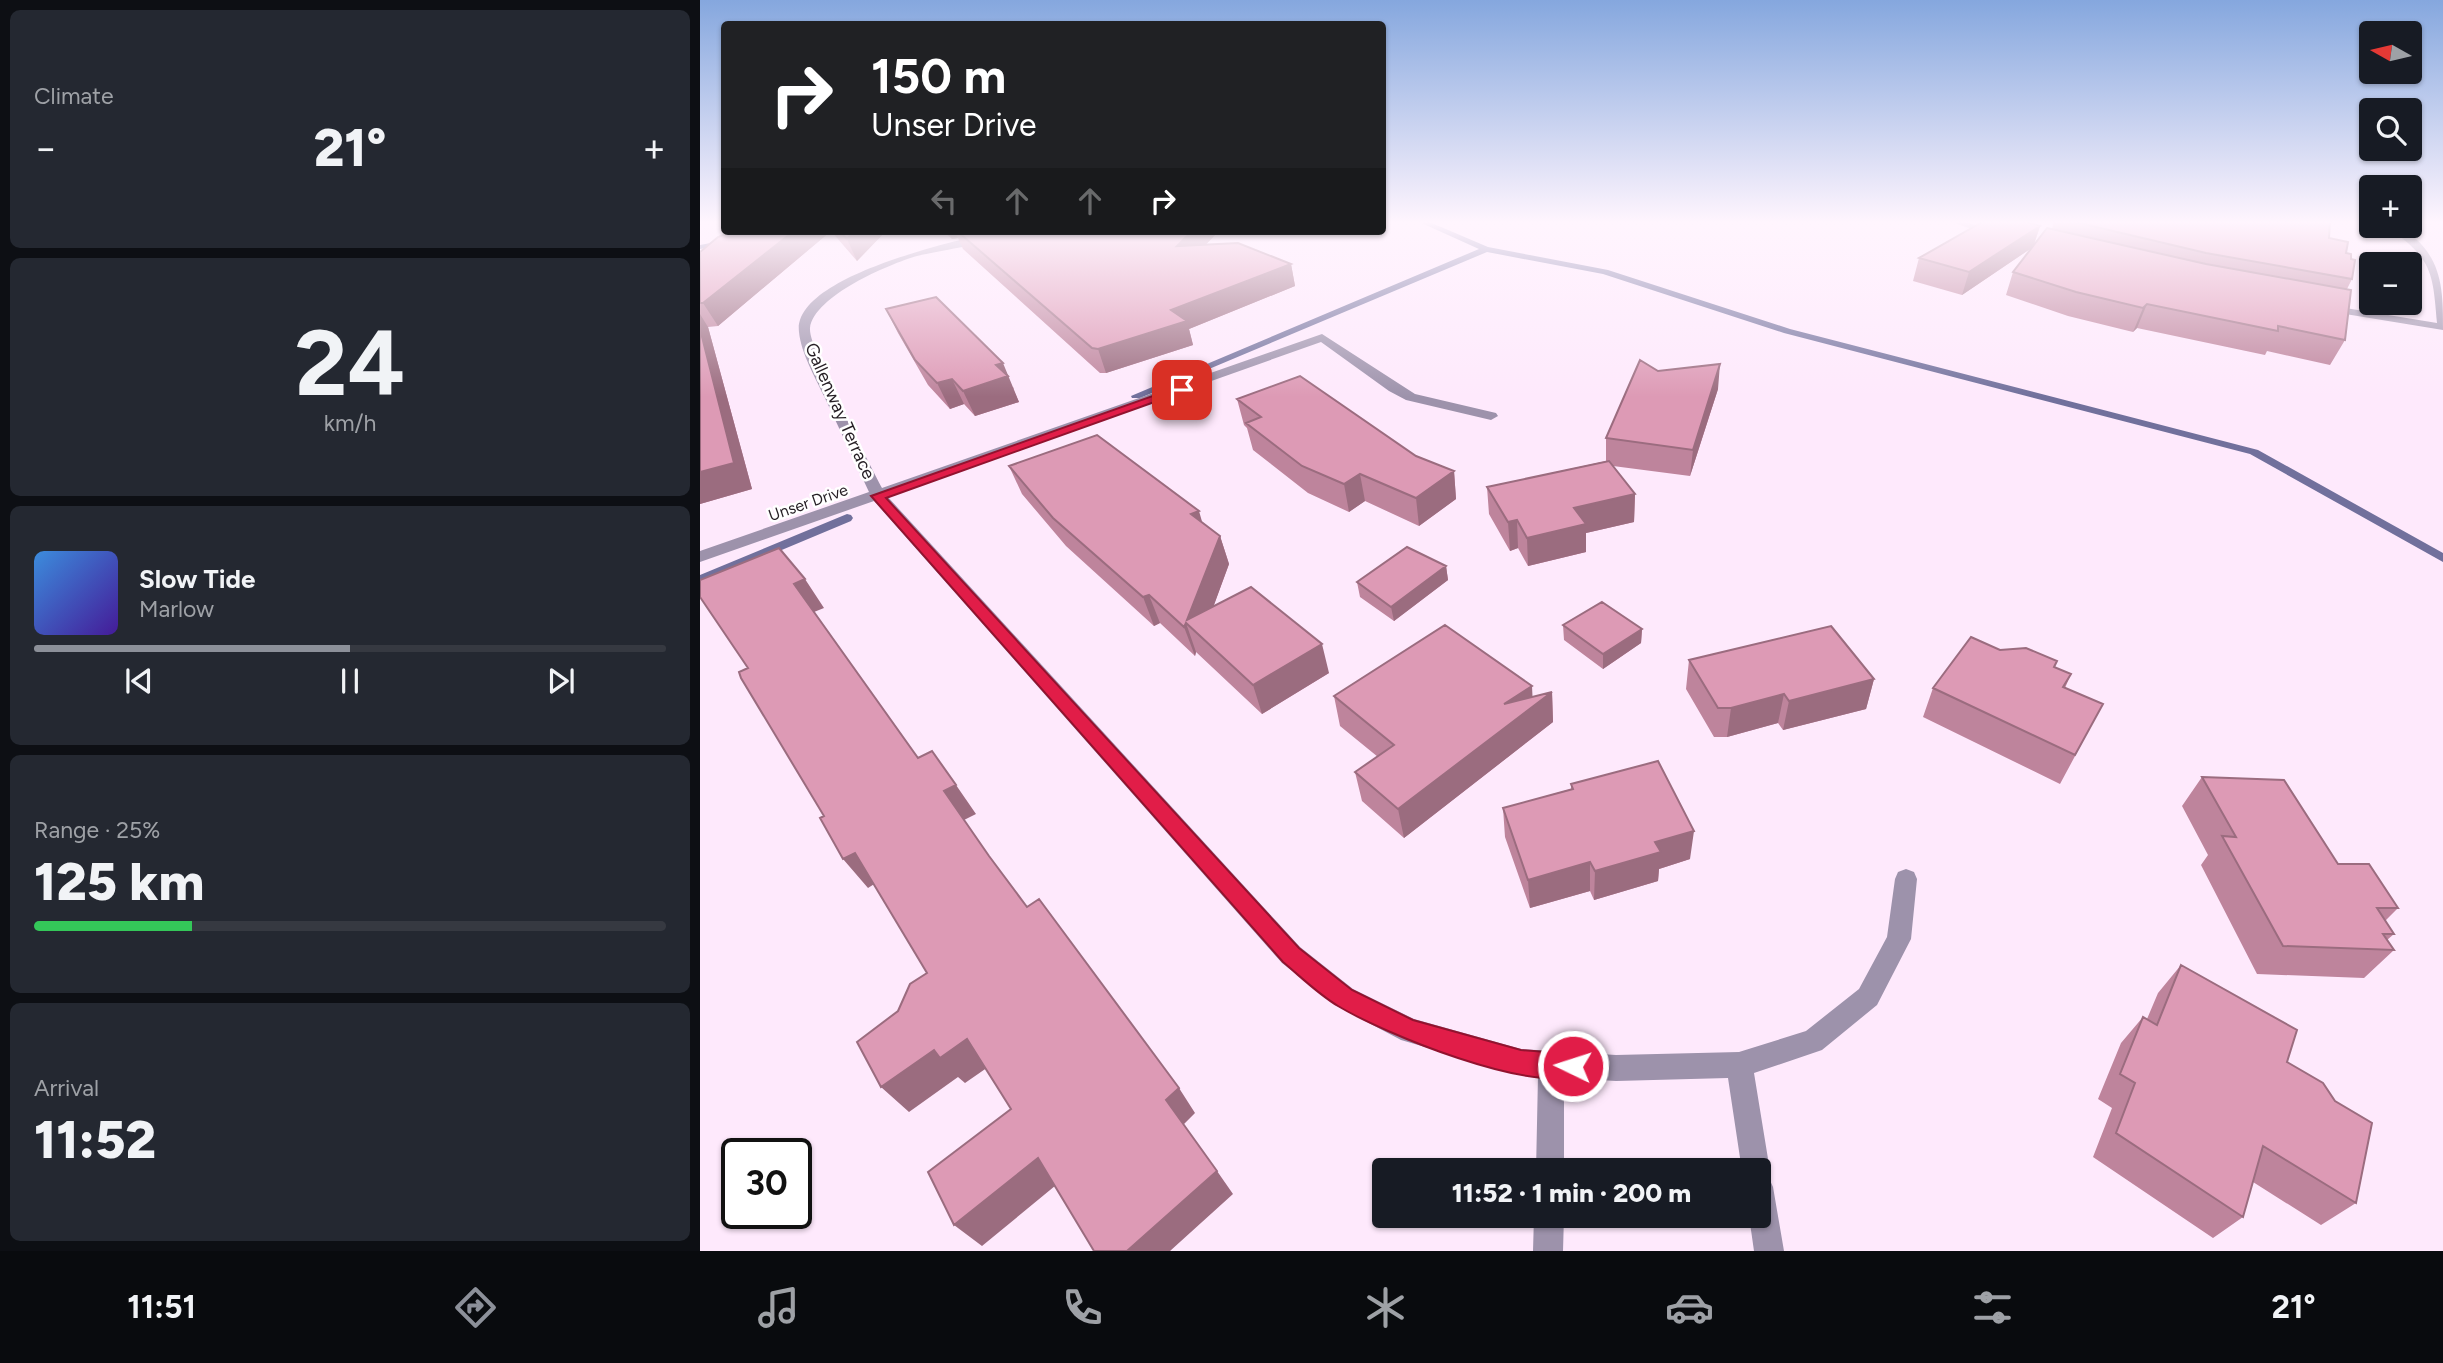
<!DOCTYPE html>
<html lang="en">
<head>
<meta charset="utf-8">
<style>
  body { margin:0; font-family:Figtree,sans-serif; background:#242831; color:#f1f3f6; height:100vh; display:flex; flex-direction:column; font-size:26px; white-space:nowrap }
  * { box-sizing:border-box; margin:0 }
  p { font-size:23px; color:#9ea1a6 }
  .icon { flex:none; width:38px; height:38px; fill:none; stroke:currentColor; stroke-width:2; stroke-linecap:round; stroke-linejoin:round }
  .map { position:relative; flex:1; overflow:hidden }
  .panel { display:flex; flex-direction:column; gap:10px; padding:10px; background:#0d0f14; width:700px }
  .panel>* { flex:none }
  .guide { position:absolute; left:21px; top:21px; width:665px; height:214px; border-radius:7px; box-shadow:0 2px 5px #0004; background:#202124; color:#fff; overflow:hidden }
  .needle { width:46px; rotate:278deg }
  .tools { position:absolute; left:1659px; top:21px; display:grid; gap:14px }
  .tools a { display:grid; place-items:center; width:63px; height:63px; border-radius:7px; background:#171b24; box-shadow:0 2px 5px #0004; font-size:35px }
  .speed { position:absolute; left:21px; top:1138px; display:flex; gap:14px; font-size:35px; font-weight:700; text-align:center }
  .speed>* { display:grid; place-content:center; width:91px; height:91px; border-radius:50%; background:#171b24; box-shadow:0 2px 5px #0004; line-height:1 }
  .speed .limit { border:4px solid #111; border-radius:10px; background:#fff; color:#111 }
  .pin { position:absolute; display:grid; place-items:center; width:60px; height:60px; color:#fff; margin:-30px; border-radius:14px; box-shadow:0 4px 10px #0006 }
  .me { position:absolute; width:77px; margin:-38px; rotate:274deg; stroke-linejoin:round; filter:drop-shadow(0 0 5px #0008) }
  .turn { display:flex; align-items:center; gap:24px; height:147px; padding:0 35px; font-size:32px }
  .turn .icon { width:91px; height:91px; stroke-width:2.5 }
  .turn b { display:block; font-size:49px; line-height:60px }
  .lanes { display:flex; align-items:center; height:66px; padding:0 35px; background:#0003; justify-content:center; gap:35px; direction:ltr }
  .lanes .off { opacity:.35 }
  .big { font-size:52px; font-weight:800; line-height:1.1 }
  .panel .tile { flex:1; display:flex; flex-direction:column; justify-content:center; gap:10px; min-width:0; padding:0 24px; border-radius:10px; background:#242831 }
  .panel .dial { align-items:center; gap:0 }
  .dial b { font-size:91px; line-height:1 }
  .song { display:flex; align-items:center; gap:21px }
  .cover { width:84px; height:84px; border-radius:10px; background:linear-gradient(135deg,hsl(210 70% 55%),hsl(260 70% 35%)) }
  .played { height:7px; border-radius:4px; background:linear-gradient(90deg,#8c9099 50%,#363941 50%) }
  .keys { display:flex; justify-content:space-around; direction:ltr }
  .heat { display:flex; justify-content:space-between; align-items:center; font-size:38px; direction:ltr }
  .charge { height:10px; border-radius:5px; background:linear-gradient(90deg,#34c759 25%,#363941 0) }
  .trip { position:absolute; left:672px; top:1158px; width:399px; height:70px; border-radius:7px; background:#171b24; box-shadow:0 2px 5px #0004; font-weight:800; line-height:70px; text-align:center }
  .dock { display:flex; height:112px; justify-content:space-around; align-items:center; background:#090b0e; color:#9ea1a6 }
  .dock .icon { width:49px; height:49px }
  .dock .selected { color:#8c9099 }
  .dock b { font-size:32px; color:#f1f3f6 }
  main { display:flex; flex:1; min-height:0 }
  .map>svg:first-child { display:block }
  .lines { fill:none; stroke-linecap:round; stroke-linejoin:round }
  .stream { fill:#71709c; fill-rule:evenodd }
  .street { fill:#9d92ab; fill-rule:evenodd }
  .wall { fill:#be849c }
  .shaded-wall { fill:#9b6c7f }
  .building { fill:#dd9ab5; stroke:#9b6c7f; stroke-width:2 }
  .route { fill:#e11d48; stroke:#92132f; stroke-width:2 }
  .labels { text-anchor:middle; stroke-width:5; stroke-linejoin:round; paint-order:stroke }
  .far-street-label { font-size:16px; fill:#261f25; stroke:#fff }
  .street-label { font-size:18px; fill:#261f25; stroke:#fff }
</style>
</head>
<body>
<main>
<section class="panel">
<div class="tile"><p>Climate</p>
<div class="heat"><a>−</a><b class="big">21°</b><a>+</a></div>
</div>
<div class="tile dial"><b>24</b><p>km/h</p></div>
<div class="tile">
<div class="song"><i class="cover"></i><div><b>Slow Tide</b><p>Marlow</p></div></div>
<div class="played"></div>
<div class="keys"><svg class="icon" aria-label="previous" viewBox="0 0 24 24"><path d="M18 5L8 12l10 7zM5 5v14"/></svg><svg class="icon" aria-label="pause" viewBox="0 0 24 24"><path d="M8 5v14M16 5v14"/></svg><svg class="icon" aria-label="next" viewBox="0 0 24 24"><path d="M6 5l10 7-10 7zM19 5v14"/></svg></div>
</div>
<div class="tile"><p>Range · 25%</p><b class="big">125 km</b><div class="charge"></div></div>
<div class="tile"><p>Arrival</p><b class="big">11:52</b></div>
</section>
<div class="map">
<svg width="1743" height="1251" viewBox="0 0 1743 1251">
  <rect width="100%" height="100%" fill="#fee9fc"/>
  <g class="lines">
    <path class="stream" d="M717,221h10l61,26 120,23 182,59 468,121 185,103v9l-193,-108 -466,-121 -181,-59 -116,-22 -347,146h-8l-1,-2 348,-147z
      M26,240h3v4l-29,5v-4z
      M147,514l4,1 2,3 -2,3 -151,63v-9z"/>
    <path class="street" d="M1248,221h16l37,13 -5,3z
      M1692,227c9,-1 17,6 24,12 27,25 27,55 27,91l-116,-19 -6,-3 6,-3 110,18c-4,-47 -4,-64 -45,-92z
      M298,231h17c-19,12 -73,19 -98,25 -28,8 -103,40 -107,72 -2,21 59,134 72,160l440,-154 93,60 81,19 2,3 -7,4 -85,-20 -17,-9 -68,-49 -434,154 413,451 53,42 61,30 107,30 95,6 123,-3 67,-21 53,-42 28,-52 8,-58 3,-7 8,-3 8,3 3,7 -6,60 -34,66 -55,45 -68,23 16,98 -2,5 5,11 11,64h-30l-5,-35h10v-45h-17l-14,-93 -112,3 -52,-3v93h-28l2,-95 -17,-1 -120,-35 -66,-35 -53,-42 -408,-462 -174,61v-11l169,-59c-15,-32 -30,-64 -45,-96 -9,-19 -23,-43 -25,-64 -7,-56 160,-92 199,-101z
      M834,1216h30l-1,35h-30z"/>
  </g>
  <path class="wall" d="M1354,221h276l-1,17 17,15 5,6 1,20 -5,10 -2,51 -15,25 -63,-14 -2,4 -128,-27 -4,4 -65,-16 -62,-21 7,-23 17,-23 -68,46 -49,-14 6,-23 121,-32 -6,19 18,-16z
    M33,231h98l-113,95 -10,1 44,162 -52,15v-252z
    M131,231h55l-29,30z
    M243,231h276l-14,14 86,19 4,22 -106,43 4,16 -87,28h-6l-137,-124 -5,-11 -6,1z
    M186,309l128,79 -1,1 6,13 -44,14 -11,-12 -14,5 -22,-24 -30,-52z
    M958,371l60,18 -28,87 -77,-10 22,28 -1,28 -48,11v19l-58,14 -10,-18 -8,3 -21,-37 -2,-27 119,-26v-23z
    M537,399l179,57 38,15 2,28 -37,27 -54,-25 -16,11 -41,-19 -55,-43 -6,-22 -3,-3z
    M309,466l193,56 18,14 9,28 -16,43 116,66 -67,41 -66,-62 -1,4 -35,-33 -6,3 -88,-80 -44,-52z
    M746,566l2,14 -54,41 -34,-24 -3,-15z
    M863,625l79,4 -1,14 -38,26 -39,-29z
    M1300,650l54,17 17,7 -6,14 38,16 -43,80 -137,-67 10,-29z
    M989,660l185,19 -8,30 -83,21 -5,-7 -51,14h-13l-28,-48z
    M832,686v11l20,-5 1,30 -149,116 -42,-37 -7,-29 23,-15 -38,-31 -6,-30z
    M1502,777l136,87 60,44 -13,13 9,13 -7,6 7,10 -30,28 -107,-4 -56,-109 7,-10 -26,-49z
    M871,784l119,75 -31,10 -1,12 -64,19 -4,-9 -60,17 -25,-71 -2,-29 68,-19z
    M1481,965l106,97 69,141 -35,22 -68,-43 -10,35 -30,21 -120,-81 19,-49 -14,-9 23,-56 22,-26 4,2 11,-26z"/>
  <path class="shaded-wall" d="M1340,226l-7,21 -71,48 7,-23z
    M94,231h37l-113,95 -15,-23z
    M155,231h31l-29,30 -10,-22z
    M248,231h7l3,7 -6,1z
    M492,231h27l-36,37 -6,-22z
    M591,264l4,22 -106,43 4,16 -87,28 -8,-24 73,-39z
    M1447,304l-10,24 -4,4 10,-24z
    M0,314l8,13 44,162 -52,15z
    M303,363l16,39 -44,14 -12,-25 33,-26z
    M1020,364l-2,25 -28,87 3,-26z
    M252,379l12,25 -14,5 -13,-26z
    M754,471l2,28 -37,27 -3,-28z
    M660,474l5,27 -16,11 -5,-28z
    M935,494l-1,28 -48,11v19l-58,14 -1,-28 47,-30z
    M499,511l8,28 -16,-25z
    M817,520l1,28 -8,3 -2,-29z
    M520,536l9,28 -27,74 -15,-18z
    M746,566l2,14 -54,41 -3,-14z
    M105,579l19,29 -10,4 -20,-28z
    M449,595l11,28 -6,3 -11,-29z
    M486,623l10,29 -1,4 -11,-29z
    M942,629l-1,14 -38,26v-15z
    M622,644l7,29 -67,41 -9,-29z
    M1174,679l-8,30 -83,21 6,-29z
    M832,686l1,21 19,-15 1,30 -149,116 -6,-29 106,-105z
    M1084,694l-6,29 -51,14 4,-29z
    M256,785l20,29 -12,6 -20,-29z
    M994,831l-4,28 -31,10 -1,12 -64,19 1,-29 60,-29z
    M155,853l24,28 -11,7 -25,-29z
    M890,862v29l-60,17 -2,-28z
    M267,1039l24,26 -26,18 -7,-6 -49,35 -28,-25 53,-37z
    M479,1088l16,25 -12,12 -17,-25z
    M338,1158l23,23 -79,65 -28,-21z
    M517,1171l16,23 -63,57h-43z"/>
  <path class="building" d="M1284,221h40l16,5 -71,46 -50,-14z
    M1371,221h259l-1,17 19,4 -2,11 5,1v5l4,1 -3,19 -146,-26z
    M1347,228l159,36 145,26 -6,50 -67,-14v5l-131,-27 -4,4 -67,-16 -63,-20z
    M33,231h61l-91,72h-3v-51l18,-15z
    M139,231h16l-8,8z
    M257,231h235l-15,15 61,-3 53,21 -120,46 16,11 -89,28 -6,-1z
    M236,297l67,66 -7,2 12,11 -45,15 -11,-12 -15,4 -22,-23 -29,-51z
    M0,329l34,134 -34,9z
    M940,360l18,11 62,-7 -27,86 -87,-12z
    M600,376l116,80 38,15 -38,27 -56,-24 -16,10 -42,-18 -56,-43 15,-6 -24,-18z
    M397,435l102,76 -8,3 29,22 -33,84 64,-33 71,57 -69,41 -67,-62 -2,4 -35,-32 -6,2 -90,-79 -44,-52z
    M909,461l26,33 -61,14 12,16 -59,14 -10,-18 -9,2 -21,-35z
    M707,547l39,19 -55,41 -34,-25z
    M79,548l26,31 -11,5 124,174 14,-7 24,34 -12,6 45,65 38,51 12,-8 140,189 -13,12 51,71 -90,80h-33l-56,-93 -84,67 -26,-53 83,-63 -44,-70 -27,19 -6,-8 -53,37 -24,-45 41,-31 12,-27 17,-11 -72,-120 -12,6 -23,-41 4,-2 -83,-138 -2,-6 9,-4 -48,-71v-17z
    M902,602l40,27 -39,25 -40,-29z
    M745,625l87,61 -28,18 48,-12 -154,117 -43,-37 39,-27 -60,-49z
    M1131,626l43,53 -85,22 -5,-7 -53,14h-13l-29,-48z
    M1271,637l29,13 26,-2 31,13 -3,6 17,7 -8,13 40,17 -28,51 -142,-67z
    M958,761l36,70 -39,11 6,10 -66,19 -5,-9 -62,18 -25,-72 70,-19 -2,-5z
    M1502,777l82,3 54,84h31l29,44h-21l17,26h-11l11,16 -111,-4 -61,-110 14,1z
    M1481,965l116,65 -10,32 36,21 12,18 37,22 -16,80 -93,-57 -20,71 -127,-84 19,-50 -15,-9 23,-57 14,8z"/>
  <linearGradient id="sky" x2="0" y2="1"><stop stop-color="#85a7de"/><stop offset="0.56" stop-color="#fff5fe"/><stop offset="1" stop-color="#fff5fe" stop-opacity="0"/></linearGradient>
  <rect width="1743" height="397" fill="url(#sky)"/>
  <path class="route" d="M478,387l10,3 -302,108 413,450 53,42 61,30 108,30 52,4 8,3 4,9 -4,8c-49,21 -198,-41 -243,-68 -20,-12 -37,-29 -55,-44l-412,-466z"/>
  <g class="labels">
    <g class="far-street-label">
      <text transform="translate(108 502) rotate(-19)" y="6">Unser Drive</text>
    </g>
    <g class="street-label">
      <text transform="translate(140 411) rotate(66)" y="6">Gallenway Terrace</text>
    </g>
  </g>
</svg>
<div class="tools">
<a><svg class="needle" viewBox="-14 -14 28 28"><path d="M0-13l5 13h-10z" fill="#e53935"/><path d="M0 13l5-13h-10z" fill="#9ea1a6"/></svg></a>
<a><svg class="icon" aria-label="search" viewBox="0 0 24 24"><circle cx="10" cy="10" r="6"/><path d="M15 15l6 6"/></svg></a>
<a>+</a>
<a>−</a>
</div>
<div class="speed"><div class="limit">30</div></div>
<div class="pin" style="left:482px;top:390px;background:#d93025"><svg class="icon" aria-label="arrive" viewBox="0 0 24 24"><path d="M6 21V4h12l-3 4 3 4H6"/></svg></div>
<svg class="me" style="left:873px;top:1066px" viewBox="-20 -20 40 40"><circle r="17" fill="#e11d48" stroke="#fff" stroke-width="3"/><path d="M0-11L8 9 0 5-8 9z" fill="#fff"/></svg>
<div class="trip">11:52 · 1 min · 200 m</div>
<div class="guide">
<div class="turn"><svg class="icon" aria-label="right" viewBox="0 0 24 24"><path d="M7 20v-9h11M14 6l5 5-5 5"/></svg><div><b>150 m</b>Unser Drive</div></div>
<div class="lanes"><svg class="icon off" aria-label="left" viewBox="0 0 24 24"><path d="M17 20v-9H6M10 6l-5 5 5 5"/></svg><svg class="icon off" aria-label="ahead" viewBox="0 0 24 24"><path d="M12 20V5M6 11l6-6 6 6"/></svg><svg class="icon off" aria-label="ahead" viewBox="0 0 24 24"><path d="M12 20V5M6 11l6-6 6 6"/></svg><svg class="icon" aria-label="right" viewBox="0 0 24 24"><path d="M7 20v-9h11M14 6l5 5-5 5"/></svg></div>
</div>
</div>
</main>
<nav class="dock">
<b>11:51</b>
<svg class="icon selected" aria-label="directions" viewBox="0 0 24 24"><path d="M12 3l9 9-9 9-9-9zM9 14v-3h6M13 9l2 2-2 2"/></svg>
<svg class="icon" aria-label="music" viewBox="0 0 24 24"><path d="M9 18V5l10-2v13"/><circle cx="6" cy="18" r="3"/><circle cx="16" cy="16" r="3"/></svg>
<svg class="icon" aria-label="phone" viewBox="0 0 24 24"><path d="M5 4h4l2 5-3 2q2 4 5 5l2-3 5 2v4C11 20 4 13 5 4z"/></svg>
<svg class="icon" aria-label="climate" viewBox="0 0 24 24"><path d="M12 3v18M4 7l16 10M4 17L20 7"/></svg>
<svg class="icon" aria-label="car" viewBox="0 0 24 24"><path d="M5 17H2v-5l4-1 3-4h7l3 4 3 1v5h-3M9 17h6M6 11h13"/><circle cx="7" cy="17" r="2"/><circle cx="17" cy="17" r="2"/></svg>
<svg class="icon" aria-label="filters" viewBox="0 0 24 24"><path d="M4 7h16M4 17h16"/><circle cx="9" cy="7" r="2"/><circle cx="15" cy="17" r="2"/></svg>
<b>21°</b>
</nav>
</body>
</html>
